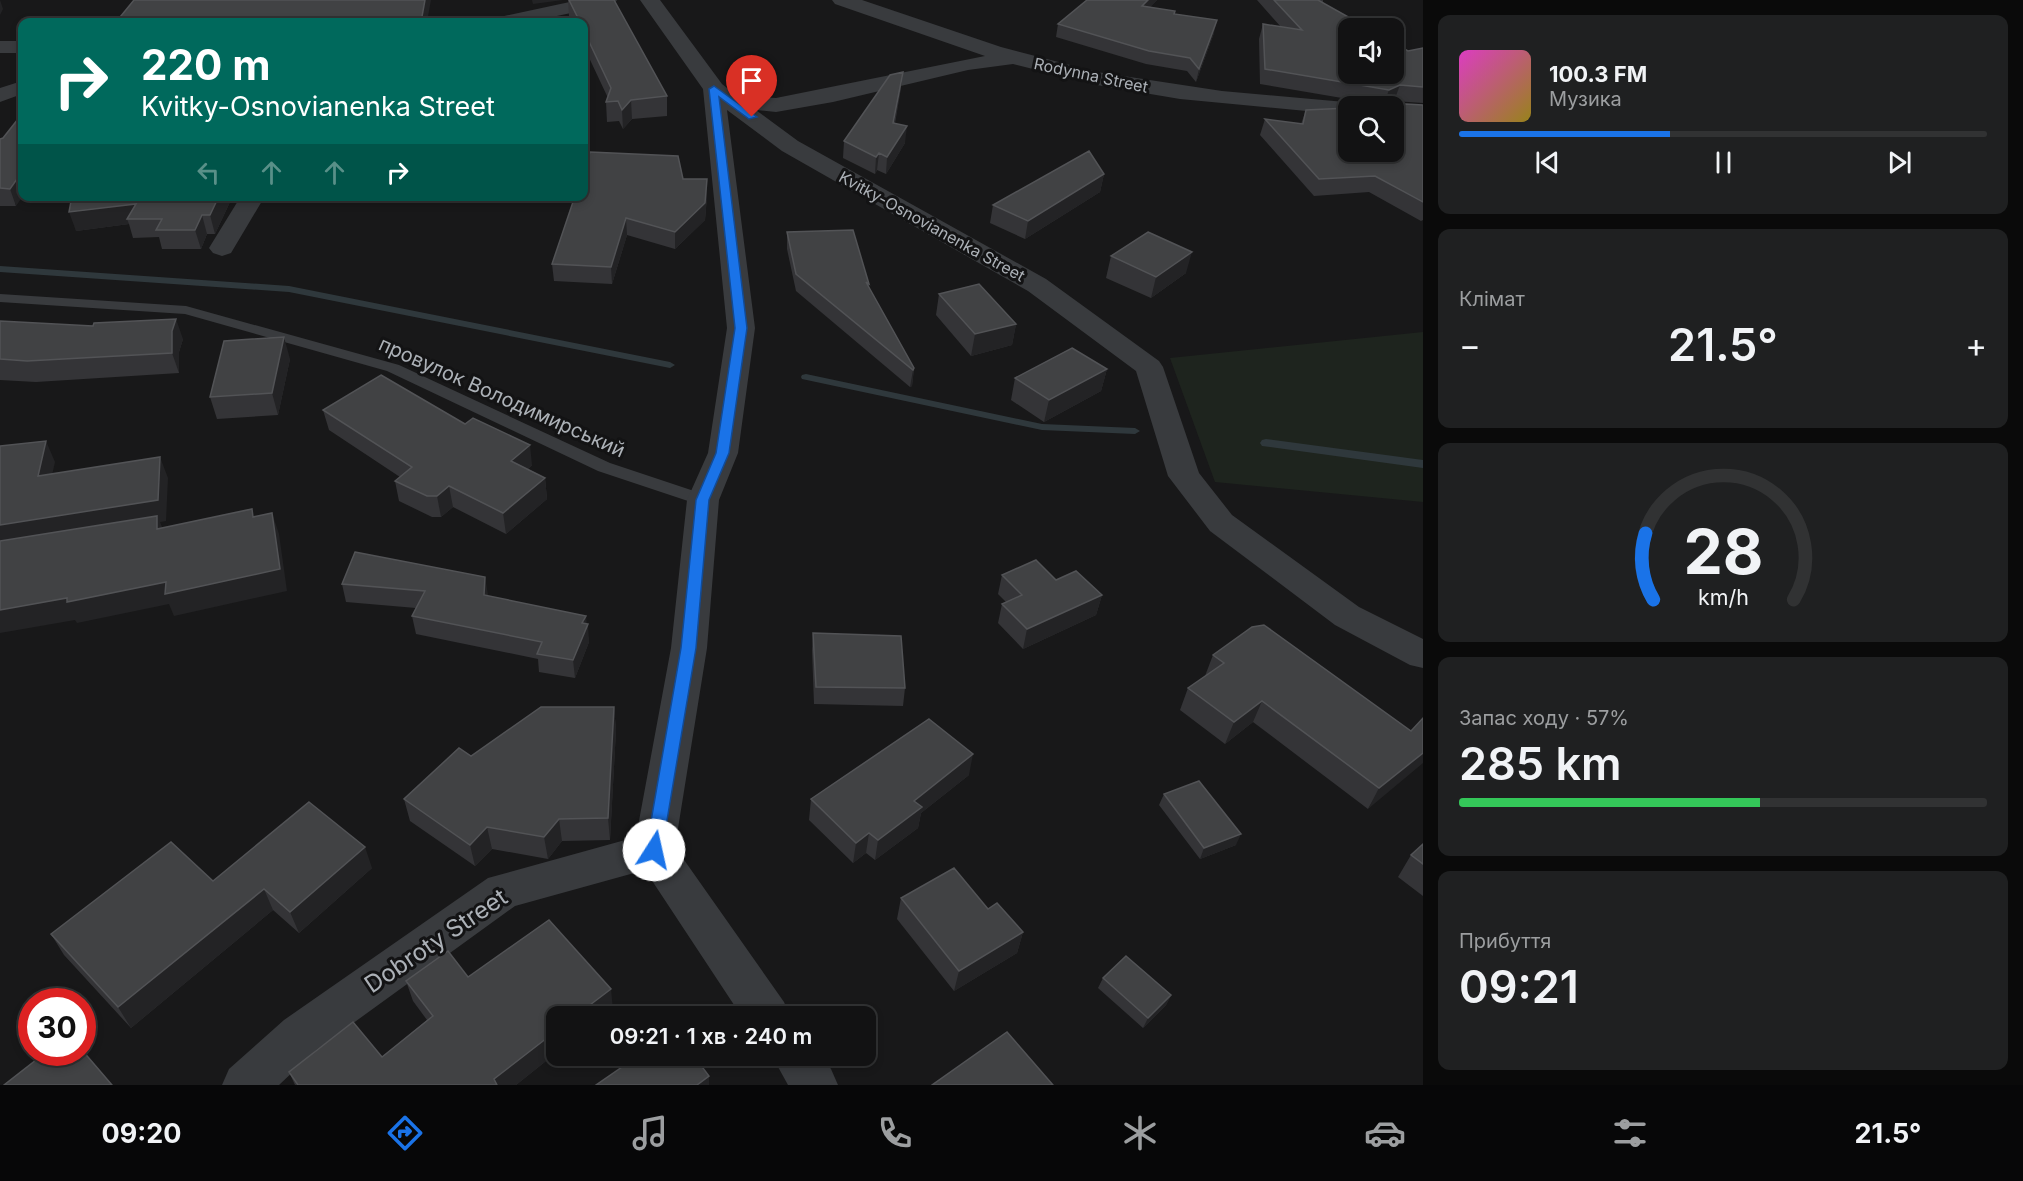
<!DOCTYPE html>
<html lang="uk">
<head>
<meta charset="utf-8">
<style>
  body { margin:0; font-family:Inter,sans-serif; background:#1f2021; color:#f1f3f6; height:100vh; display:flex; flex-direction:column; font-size:22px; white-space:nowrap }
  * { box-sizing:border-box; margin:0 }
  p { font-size:20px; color:#9c9ea0 }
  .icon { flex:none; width:33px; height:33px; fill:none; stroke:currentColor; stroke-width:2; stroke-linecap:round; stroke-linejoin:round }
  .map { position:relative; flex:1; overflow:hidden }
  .sheet { display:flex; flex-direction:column; gap:15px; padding:15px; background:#0a0a0a; width:600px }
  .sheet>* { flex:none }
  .top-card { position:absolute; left:18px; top:18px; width:570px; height:183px; border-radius:12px; box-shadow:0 3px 9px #0003,0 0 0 2px #313233; background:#00695c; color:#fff; overflow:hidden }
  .controls { position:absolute; left:1338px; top:18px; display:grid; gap:12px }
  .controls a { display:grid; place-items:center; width:66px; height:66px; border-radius:12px; background:#121213; box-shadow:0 3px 9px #0003,0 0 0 2px #313233; font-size:30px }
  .speed { position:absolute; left:18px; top:988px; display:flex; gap:12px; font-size:30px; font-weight:700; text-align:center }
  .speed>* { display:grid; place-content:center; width:78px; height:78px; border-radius:50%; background:#121213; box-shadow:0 3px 9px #0003,0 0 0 2px #313233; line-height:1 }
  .speed .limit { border:9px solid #d22; background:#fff; color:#111 }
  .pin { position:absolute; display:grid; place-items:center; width:51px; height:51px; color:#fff; margin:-62px -26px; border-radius:50% 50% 50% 0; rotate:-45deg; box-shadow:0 0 6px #0007 }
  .pin .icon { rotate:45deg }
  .me { position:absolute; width:66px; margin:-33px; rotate:10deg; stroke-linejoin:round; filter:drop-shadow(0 0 4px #0008) }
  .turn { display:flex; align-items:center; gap:21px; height:126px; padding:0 24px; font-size:27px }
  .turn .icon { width:78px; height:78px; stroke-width:2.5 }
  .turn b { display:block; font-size:42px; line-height:51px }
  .lanes { display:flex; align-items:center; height:57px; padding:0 24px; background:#0003; justify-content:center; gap:30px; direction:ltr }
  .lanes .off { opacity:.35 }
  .big { font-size:45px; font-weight:600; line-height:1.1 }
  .sheet .card { flex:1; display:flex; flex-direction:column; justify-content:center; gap:9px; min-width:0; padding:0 21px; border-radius:12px; background:#1f2021 }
  .sheet .dial { align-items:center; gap:0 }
  .dial svg { height:156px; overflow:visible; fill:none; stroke:#313233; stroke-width:7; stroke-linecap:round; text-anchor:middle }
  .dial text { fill:#f1f3f6; stroke:none }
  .song { display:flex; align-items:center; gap:18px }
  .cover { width:72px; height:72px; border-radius:9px; background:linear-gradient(135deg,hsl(310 70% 55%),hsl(50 70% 35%)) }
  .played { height:6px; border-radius:3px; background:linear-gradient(90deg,#1a73e8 40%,#313233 40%) }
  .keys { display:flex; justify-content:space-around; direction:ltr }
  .heat { display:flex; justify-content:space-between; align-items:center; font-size:33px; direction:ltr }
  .charge { height:9px; border-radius:4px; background:linear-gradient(90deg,#34c759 57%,#313233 0) }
  .trip { position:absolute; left:546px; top:1006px; width:330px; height:60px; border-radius:12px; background:#121213; box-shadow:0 3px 9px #0003,0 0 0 2px #313233; font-weight:600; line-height:60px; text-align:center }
  .tabs { display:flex; height:96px; justify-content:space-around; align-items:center; background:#070708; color:#9c9ea0 }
  .tabs .icon { width:42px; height:42px }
  .tabs .current { color:#1a73e8 }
  .tabs b { font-size:27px; color:#f1f3f6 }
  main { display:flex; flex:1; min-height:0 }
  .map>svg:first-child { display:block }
  .green { fill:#1e241e }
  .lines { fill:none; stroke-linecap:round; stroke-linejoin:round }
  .stream { fill:#2f383c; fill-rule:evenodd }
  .lane { fill:#393b3e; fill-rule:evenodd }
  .street { fill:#393b3e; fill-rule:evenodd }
  .wall { fill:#343437 }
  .shaded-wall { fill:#232325 }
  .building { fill:#414244; stroke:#525356; stroke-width:1.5 }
  .route { fill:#1a73e8; stroke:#114b97; stroke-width:1.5 }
  .labels { text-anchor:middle; stroke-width:6; stroke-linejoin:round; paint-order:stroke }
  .far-street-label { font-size:16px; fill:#acb1b7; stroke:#131314 }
  .street-label { font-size:20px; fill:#acb1b7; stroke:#131314 }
  .near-street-label { font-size:24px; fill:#acb1b7; stroke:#131314 }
</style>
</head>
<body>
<main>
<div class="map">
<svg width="1423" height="1085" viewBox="0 0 1423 1085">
  <rect width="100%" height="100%" fill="#181819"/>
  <path class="green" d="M1423,332v170l-208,-20 -45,-124z"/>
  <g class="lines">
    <path class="stream" d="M0,266l289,20 381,76 5,3 -5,3 -381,-76 -289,-20z
      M806,374l236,50 93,4 5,3 -5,3 -93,-4 -240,-51 -1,-2 1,-2z
      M1266,439l157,21v8l-161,-22 -2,-3 2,-3z"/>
    <path class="lane" d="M0,294l186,12 213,59 211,98 99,33 3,4 -3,4 -6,2 -105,-35 -211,-100 -202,-57 -185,-12z"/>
    <path class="street" d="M579,0h38l-3,4 -86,18h-36l3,-4z
      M640,0h20l62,84 5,4 31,9 18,1 209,-42 -150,-52 -3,-4h30l139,47 96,25 125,19 134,12 2,3h-10v9l-168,-16 -83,-14 -84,-21 -45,6 -135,32 -57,10 -20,-2 42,31 248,138 113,82 4,6 36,106 33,42 127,92 64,32v29l-13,-3 -75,-40 -125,-94 -42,-55 -32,-105 -108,-80 -246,-140 -55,-41 28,218 -17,125 -19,47 -12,148 -32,199 109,155 6,15h-48l-97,-147 -130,36 -199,144 -37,35h-57l7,-16 55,-49 204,-142 148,-41 35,-189 16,-148 21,-47 19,-125 -24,-239z
      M0,41h22v12h-22z
      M22,81v13l-22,8v-14z
      M241,196h24l-34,57 -9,3 -9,-3 -4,-5z
      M772,1056h50l9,13 7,16h-50z"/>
  </g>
  <path class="wall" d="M568,0h46l53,96v20l-35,3 -9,10 -4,-8 -12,1 -1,-20 2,-4 -24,-51v-25h-12l-3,-6z
    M1087,0h70l-7,7 24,7 40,19 -18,49 -9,-11 -41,-7 -90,-27 2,-13z
    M1257,0h66v3l85,48 15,-3v55l-29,-2 -11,4 -123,-21 -1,-45 4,-15 18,3z
    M901,88l-6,35 10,20 -19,31 -9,-4 -2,4 -32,-16 1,-17z
    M1423,105v115l-2,1 -52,-29 -55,4 -54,-61 5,-16 36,5 5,-14z
    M0,139l16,67h-16z
    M1104,174l-4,18 -75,47 -35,-16 3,-18z
    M683,179l24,17 -2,24 -30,29 -48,-14 -15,49 -58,-3 -2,-17z
    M72,196l157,2 1,4 -15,32h-8l-6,15h-39l-3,-12 -26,1 -4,-14 -53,7z
    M787,232l82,52v3l45,81 -2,18 -2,1 -114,-96 -9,-42z
    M1111,256l75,17 -35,25 -45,-20z
    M939,294l77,30 -4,21 -41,11 -35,-41z
    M0,321l183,18 -4,13v21l-143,9 -36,-2z
    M290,359l-12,56 -61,4 -7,-22z
    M1107,369l-6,22 -57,31 -33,-22 4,-22z
    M323,410l209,55 -4,4 17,9 2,21 -41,35 -53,-27 -12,10h-9l-33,-16 -4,-20 5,-4 -71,-47z
    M1002,575l54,5 46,15 -6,20 -73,34 -25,-26 4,-19 4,-2 -8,-8z
    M342,584l146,12 98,27 3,19 -14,36 -36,-6 -1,-13 -122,-25 -4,-18 4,-8 -70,-6z
    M813,633l92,55 -2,18 -89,-2 -2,-54z
    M1213,655l198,76 12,-13 -55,91 -115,-87 -28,22 -45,-34 8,-22 17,-12z
    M614,707l2,23 -6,110 -48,1 -14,18 -56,-10 -17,17 -65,-45 -6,-22 67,-43z
    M969,775l-48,38 -3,15 -43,32 -9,-7 -13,10 -44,-43 2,-21z
    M1164,794l72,51 -36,14 -41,-54z
    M1423,844v52l-25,-19 13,-22z
    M372,868l-73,65 -26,-23 -142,118 -67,-73 -13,-21 162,-53z
    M901,898l87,11 35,23 -6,21 -63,38 -57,-72z
    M468,977l145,33 -57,7v36l-40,32h-221l-6,-13 93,-15 45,-37 -14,-19 -7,-20z
    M1103,978l68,17 -5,10 -23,23 -45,-40z"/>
  <path class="shaded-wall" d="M0,0l3,9 -3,6z
    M425,0h6l-4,22h-6z
    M532,0h31l-30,4z
    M1148,0h9l-17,19 2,-13z
    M1217,20l-3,13 -18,49 3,-13z
    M903,72l-2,16 -10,51 2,-16z
    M1400,85l-6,16 -11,4 6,-15z
    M631,100l1,19 -9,10 -1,-19z
    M907,126l-2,17 -19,31 1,-17z
    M879,153l-2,17 -2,4 1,-17z
    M22,172v24h1l-7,10 -6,-17z
    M1104,174l-4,18 -75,47 3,-18z
    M707,179v17l-2,24 -30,29v-17z
    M219,196h11l-1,2 1,4 -15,32 -5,-19z
    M136,204l-9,15 2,5 -53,7 -7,-19z
    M202,215l5,19 -6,15 -6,-19z
    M626,218l1,17 -15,49 -1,-17z
    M1192,252l-6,21 -35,25 5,-21z
    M176,319l7,20 -4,13v21l-7,-20v-22z
    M1016,324l-4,21 -41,11 4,-22z
    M284,337l6,22 -12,56 -6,-22z
    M914,368l-2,18 -2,1 3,-17z
    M1107,369l-6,22 -57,31 5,-22z
    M46,441l9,21 -8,35 -9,-21z
    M530,445l2,20 -19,17 -2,-21z
    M160,457l8,21 -2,43 -6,1 6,15 -166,11v-23z
    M545,478l2,21 -41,35 -3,-21z
    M449,486l4,21 -12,10 -4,-21z
    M272,513l7,21 8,57 -113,25 -5,-12 -92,19 -2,-3 -75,13v-23z
    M485,577l3,18 -1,19 -3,-19z
    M1102,595l-6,20 -73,34 4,-20z
    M586,616l1,10 1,-2 1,18 -14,36 -2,-18 9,-37z
    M1262,701l-9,21 -28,22 9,-22z
    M614,707l2,23 -6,110 -2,-22z
    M1423,753v10l-55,46 11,-21z
    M973,754l-4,21 -48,38 -3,15 -43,32 3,-20 36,-39z
    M559,819l3,22 -14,18 -4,-22z
    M487,827l5,22 -17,17 -5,-21z
    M869,833l-3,20 -13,10 3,-20z
    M1241,834l-5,11 -36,14 4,-11z
    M365,847l7,21 -73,65 -9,-21z
    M264,889l9,21 -142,118 -13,-21z
    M1023,932l-6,21 -63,38 5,-20z
    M611,989l2,21 -10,7h-29z
    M1171,995l-5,10 -23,23 5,-10z
    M556,1031v22l-40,32h-21l-1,-6z
    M709,1076v9h-12z"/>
  <path class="building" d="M134,0h291l-4,22h-305z
    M569,0h45l53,96 -36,4 -9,10 -4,-9 -12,1 5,-14 -27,-57v-9h-4z
    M1087,0h61l-6,6 33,5 -1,3 43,6 -18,49 -9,-11 -41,-7 -91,-27z
    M1274,0h44l50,28h-20v46h46v-31l14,8 15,-3v39l-23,-2 -11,5 -124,-21 -2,-45 39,6z
    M903,72l-10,51 14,3 -20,31 -8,-4 -3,4 -32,-16 46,-66z
    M1406,104l17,1v97l-48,-26 -56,3 -54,-60 38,5 3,-14 42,-2v44h46v-46h-28z
    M22,114v58l-12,17 -10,-1v-49l3,-1z
    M1089,151l15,23 -76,47 -35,-16z
    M590,152l88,4 5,23h24l-2,24 -30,29 -49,-14 -15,49 -59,-3 23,-68h9v-25z
    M72,196h147l-9,19h-8l-7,15h-39l6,-11h-35l9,-15 -67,8z
    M853,230l16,54 -3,-2 48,86 -1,2 -117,-96 -9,-42z
    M1148,232l44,20 -36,25 -45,-21z
    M979,284l37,40 -41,10 -36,-40z
    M176,319l-4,12v22l-145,8 -27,-2v-38l93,5 1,-3z
    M284,337l-12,56 -62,4 14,-56z
    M1072,348l35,21 -58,31 -34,-22z
    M381,375l84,49 8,-6 57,27 -19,16 34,17 -42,35 -54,-27 -12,10h-10l-32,-15 17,-14 -89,-57z
    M46,441l-8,35 122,-19 -2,43 -158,25v-79z
    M252,509l1,8 19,-4 8,56 -115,25 1,-12 -99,20v-4l-67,12v-69l157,-25v13z
    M355,552l130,25 -1,18 102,21 -4,7 6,1 -15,36 -36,-6 5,-12 -130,-26 13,-25 -83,-7z
    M1036,560l20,20 20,-9 26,24 -75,34 -25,-25 20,-9 -20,-20z
    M1264,625l147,106 12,-13v35l-44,35 -117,-87 -28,21 -46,-34 36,-25 -11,-8 39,-28z
    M813,633l88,3 4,52 -89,-1z
    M541,707h73l-6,111 -49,1 -15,18 -57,-10 -17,18 -66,-46 55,-51 12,8z
    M929,719l44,35 -59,47 8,6 -44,33 -9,-7 -13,10 -45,-44z
    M1199,781l42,53 -37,14 -40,-54z
    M309,802l56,45 -75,65 -26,-23 -146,118 -67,-73 120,-92 42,39z
    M1423,844v20l-12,-9z
    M954,868l34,41 9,-6 26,29 -64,39 -58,-73z
    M549,920l62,69 -37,28h-18v14l-62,48 3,6h-199l-9,-13 64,-50 29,35 51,-41 -27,-35 42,-30 20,26z
    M1126,956l45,39 -23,23 -45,-40z
    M1007,1032l46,53h-121z
    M82,1050l30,35h-108l41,-32h37z
    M638,1056h56l15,20 -12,9h-101z"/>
  <path class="route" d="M714,86l43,31 -8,2 -30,-22 28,231 -18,125 -20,47 -13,148 -34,202 -2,5 -6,2 -6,-2 -2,-5 35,-202 15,-148 20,-47 19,-125 -26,-239z"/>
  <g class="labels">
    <g class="far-street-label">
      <text transform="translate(1091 75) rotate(12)" y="6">Rodynna Street</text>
      <text transform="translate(932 226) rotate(29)" y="6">Kvitky-Osnovianenka Street</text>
    </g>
    <g class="street-label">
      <text transform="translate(502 397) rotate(24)" y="7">провулок Володимирський</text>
    </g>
    <g class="near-street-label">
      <text transform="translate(436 941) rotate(-34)" y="8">Dobroty Street</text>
    </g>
  </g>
</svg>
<div class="controls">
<a><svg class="icon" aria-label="sound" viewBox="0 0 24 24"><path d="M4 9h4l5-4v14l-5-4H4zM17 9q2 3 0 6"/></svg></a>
<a><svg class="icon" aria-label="search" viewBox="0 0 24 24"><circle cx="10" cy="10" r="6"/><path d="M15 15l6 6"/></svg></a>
</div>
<div class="speed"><div class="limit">30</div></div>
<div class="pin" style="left:752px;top:117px;background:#d93025"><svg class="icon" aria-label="arrive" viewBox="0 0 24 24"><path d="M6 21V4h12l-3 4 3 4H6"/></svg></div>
<svg class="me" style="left:654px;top:850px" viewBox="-20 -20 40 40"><circle r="19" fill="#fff"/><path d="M0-13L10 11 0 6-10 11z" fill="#1a73e8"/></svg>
<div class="trip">09:21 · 1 хв · 240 m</div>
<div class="top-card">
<div class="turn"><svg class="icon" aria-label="right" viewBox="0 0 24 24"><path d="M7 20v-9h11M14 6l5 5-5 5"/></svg><div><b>220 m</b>Kvitky-Osnovianenka Street</div></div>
<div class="lanes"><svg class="icon off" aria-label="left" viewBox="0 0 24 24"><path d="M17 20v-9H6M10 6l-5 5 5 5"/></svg><svg class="icon off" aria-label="ahead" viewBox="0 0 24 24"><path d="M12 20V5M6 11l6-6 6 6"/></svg><svg class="icon off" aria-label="ahead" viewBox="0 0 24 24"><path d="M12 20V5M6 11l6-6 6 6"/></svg><svg class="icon" aria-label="right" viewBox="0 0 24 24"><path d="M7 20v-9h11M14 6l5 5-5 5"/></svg></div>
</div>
</div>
<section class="sheet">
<div class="card">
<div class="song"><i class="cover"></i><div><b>100.3 FM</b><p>Музика</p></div></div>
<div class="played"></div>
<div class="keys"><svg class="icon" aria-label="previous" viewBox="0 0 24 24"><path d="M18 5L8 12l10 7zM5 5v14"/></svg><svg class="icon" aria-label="pause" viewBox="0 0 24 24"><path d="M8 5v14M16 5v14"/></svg><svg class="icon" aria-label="next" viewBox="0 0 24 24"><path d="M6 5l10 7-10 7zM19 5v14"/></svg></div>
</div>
<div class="card"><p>Клімат</p>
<div class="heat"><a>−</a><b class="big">21.5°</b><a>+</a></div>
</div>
<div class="card dial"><svg viewBox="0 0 100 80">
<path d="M14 69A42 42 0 1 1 86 69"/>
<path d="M14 69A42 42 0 0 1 10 35" stroke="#1a73e8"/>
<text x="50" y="56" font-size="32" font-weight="700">28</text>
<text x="50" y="72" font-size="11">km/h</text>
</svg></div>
<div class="card"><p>Запас ходу · 57%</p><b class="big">285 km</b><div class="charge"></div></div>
<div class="card"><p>Прибуття</p><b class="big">09:21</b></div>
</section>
</main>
<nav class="tabs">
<b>09:20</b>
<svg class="icon current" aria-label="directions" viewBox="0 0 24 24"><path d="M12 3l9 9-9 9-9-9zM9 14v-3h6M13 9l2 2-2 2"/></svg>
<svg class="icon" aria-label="music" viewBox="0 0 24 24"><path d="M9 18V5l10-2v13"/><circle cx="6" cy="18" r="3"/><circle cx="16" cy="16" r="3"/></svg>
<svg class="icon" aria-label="phone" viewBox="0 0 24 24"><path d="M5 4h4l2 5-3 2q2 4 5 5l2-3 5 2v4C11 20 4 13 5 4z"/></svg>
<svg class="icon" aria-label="climate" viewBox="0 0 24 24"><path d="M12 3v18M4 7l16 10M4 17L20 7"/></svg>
<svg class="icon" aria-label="car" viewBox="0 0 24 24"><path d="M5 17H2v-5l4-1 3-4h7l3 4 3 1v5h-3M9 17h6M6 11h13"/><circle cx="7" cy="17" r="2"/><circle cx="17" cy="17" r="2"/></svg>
<svg class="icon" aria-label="filters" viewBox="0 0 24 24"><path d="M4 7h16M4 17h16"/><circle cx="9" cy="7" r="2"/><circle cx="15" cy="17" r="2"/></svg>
<b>21.5°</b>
</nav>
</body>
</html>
